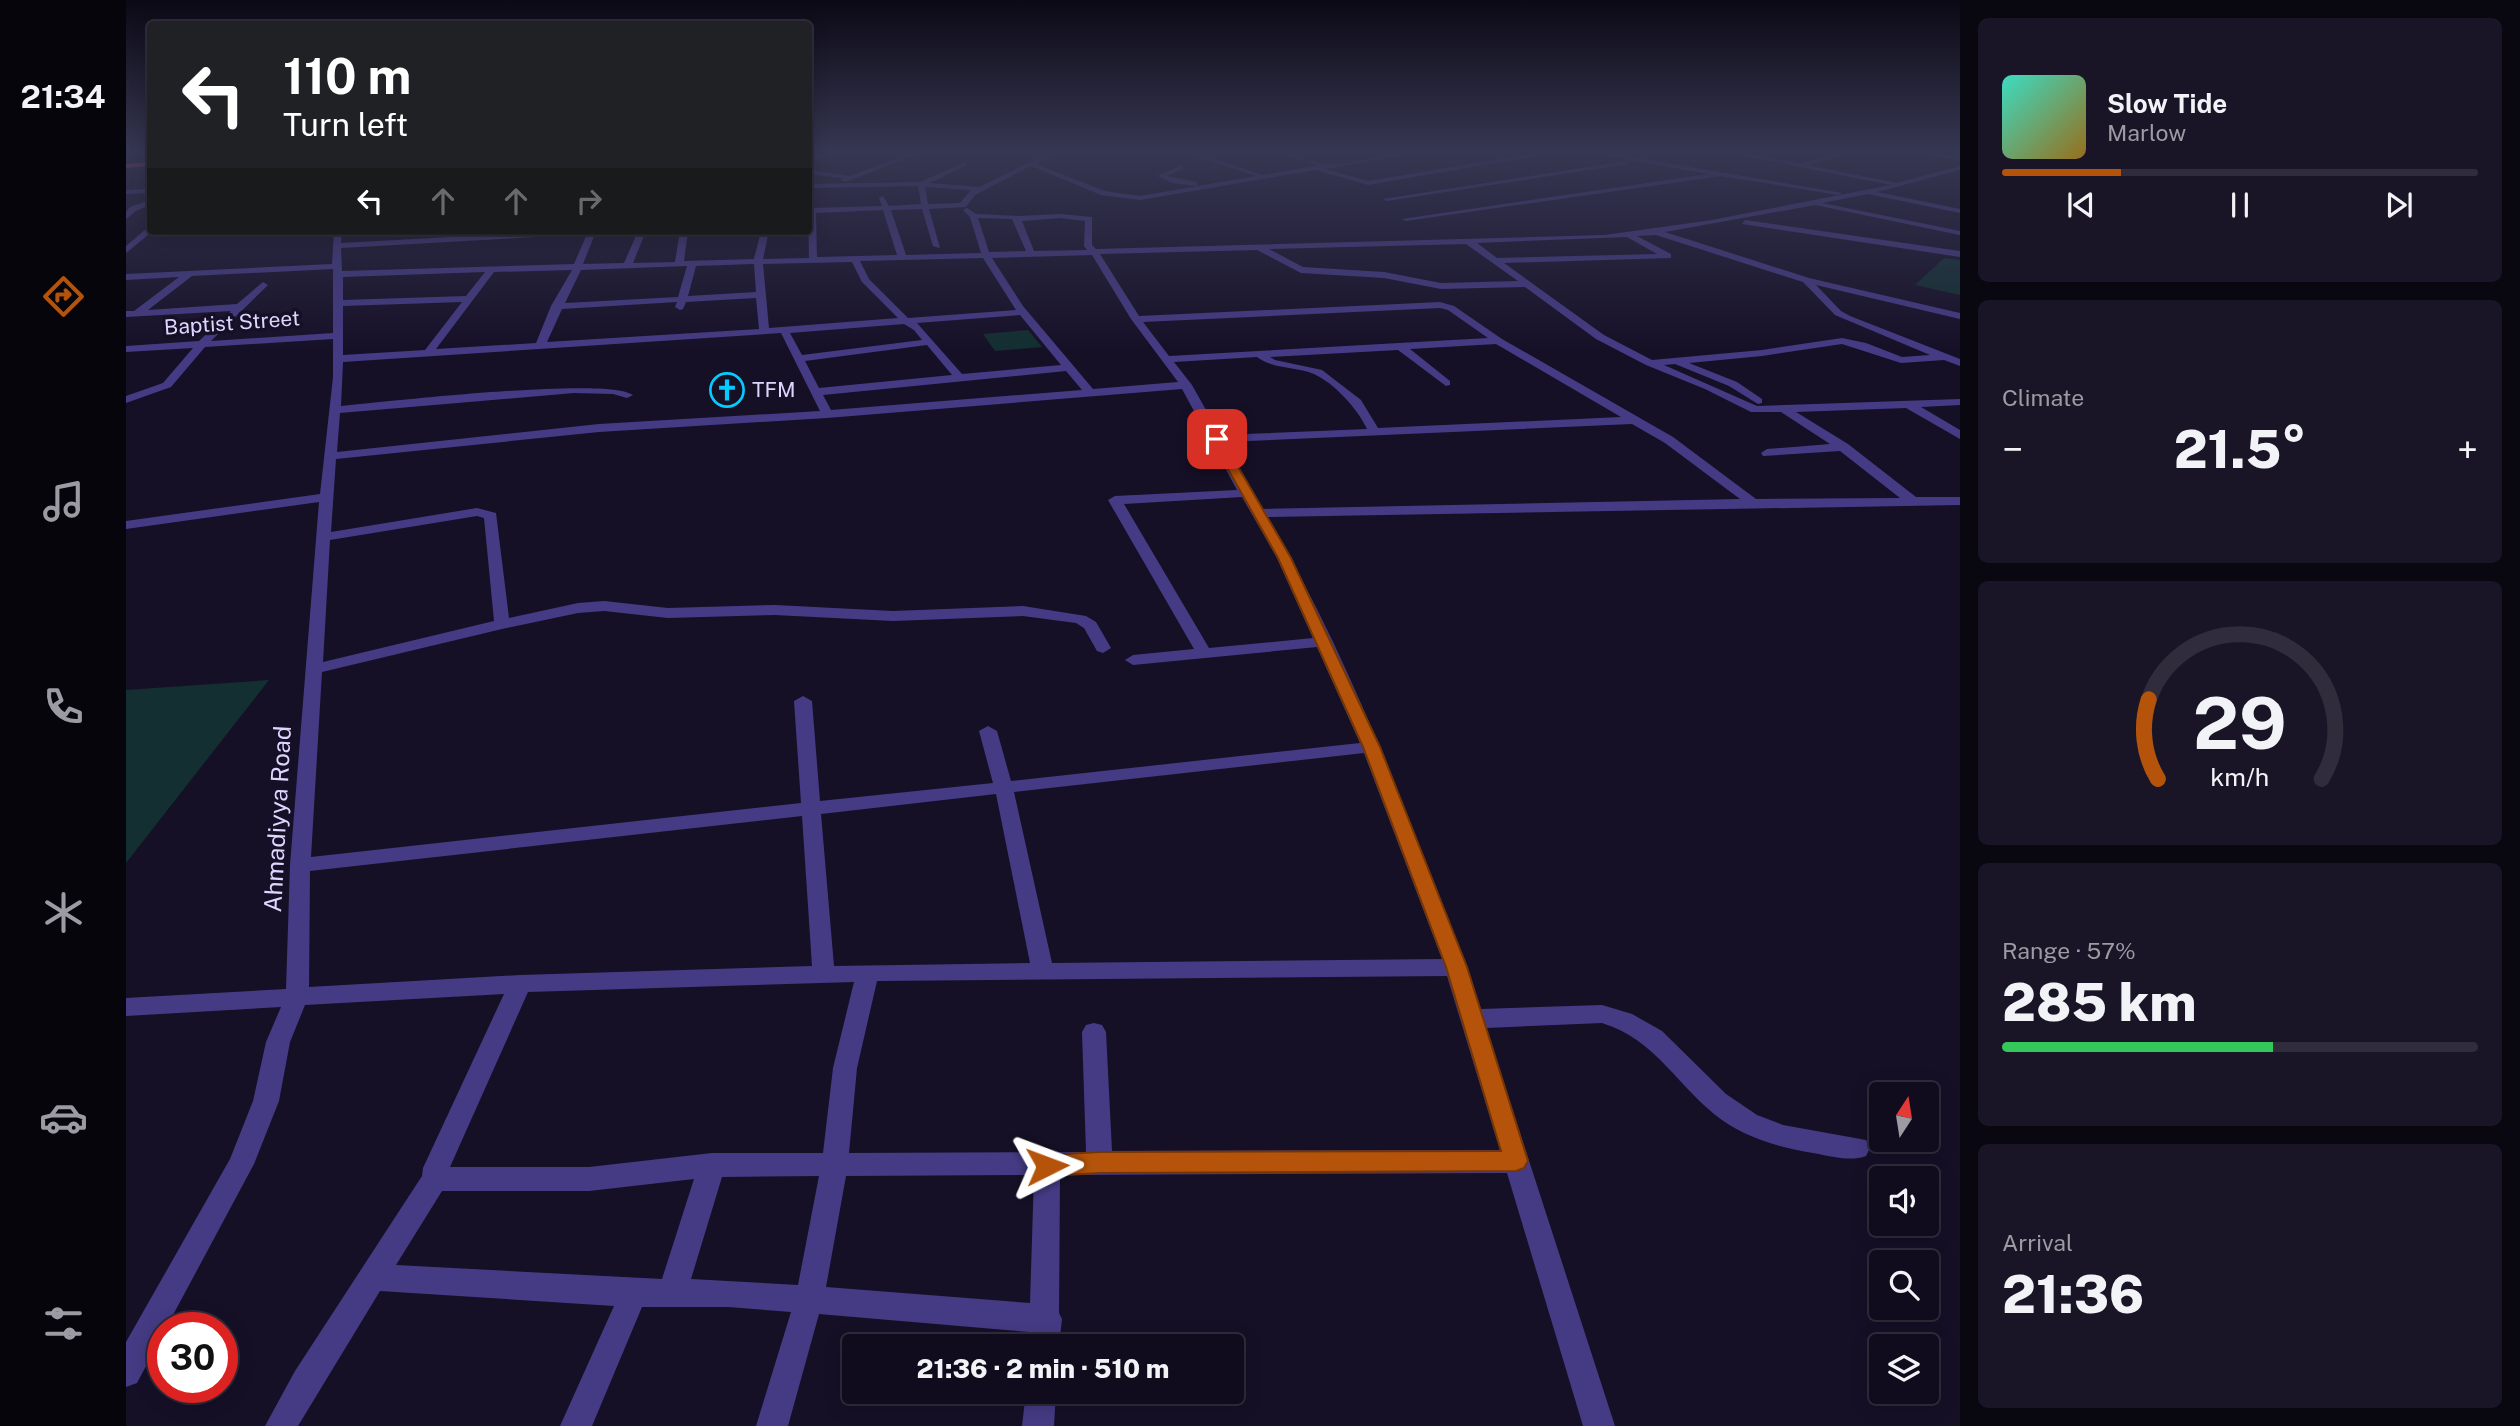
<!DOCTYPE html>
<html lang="en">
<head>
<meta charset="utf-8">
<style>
  body { margin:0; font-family:"Public Sans",sans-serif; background:#191526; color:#f1f3f6; height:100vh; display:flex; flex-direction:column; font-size:26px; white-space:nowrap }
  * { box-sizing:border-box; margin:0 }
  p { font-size:23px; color:#9c9ba4 }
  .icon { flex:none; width:38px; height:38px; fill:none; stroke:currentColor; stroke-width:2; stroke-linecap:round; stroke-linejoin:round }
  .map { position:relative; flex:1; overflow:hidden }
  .details { display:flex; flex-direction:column; gap:18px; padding:18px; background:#090710; width:560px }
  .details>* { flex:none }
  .hud { position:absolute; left:21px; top:21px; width:665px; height:214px; border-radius:7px; box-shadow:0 4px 18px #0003,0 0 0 2px #302c3b; background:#202124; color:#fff; overflow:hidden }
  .needle { width:46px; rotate:12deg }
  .fabs { position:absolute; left:1743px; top:1082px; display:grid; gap:14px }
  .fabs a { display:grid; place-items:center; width:70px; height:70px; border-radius:7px; background:#100c1d; box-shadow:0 4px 18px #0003,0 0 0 2px #302c3b; font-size:35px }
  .speed { position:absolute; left:21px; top:1312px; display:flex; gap:14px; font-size:35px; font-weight:700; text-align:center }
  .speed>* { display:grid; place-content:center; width:91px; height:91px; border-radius:50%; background:#100c1d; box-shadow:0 4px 18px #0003,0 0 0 2px #302c3b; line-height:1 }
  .speed .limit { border:10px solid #d22; background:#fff; color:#111 }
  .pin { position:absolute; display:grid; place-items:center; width:60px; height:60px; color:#fff; margin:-30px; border-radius:14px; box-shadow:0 4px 10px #0006 }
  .me { position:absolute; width:77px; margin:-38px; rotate:87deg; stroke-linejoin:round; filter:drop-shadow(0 0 5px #0008) }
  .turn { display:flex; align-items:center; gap:24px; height:147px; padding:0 21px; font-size:32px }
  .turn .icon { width:91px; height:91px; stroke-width:2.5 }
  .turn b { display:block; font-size:49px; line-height:60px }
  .lanes { display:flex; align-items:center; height:66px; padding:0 21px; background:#0003; justify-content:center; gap:35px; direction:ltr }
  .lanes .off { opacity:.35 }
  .big { font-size:52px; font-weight:800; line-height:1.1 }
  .details .card { flex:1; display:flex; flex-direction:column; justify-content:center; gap:10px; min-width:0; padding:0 24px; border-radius:10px; background:#191526 }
  .details .dial { align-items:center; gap:0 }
  .dial svg { height:182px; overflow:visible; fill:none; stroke:#302c3b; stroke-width:7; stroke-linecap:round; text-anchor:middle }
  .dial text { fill:#f1f3f6; stroke:none }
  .song { display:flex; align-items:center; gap:21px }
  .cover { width:84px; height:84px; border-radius:10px; background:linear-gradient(135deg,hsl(170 70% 55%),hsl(40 70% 35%)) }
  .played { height:7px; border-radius:4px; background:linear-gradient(90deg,#b45309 25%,#302c3b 25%) }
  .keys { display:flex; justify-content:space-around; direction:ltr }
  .heat { display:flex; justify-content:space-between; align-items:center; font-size:38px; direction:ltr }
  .charge { height:10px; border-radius:5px; background:linear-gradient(90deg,#34c759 57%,#302c3b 0) }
  .trip { position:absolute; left:716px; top:1334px; width:402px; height:70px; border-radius:7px; background:#100c1d; box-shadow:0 4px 18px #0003,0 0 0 2px #302c3b; font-weight:800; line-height:70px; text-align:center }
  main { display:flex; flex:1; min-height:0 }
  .tabs { display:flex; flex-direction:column; width:126px; justify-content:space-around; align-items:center; background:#06050c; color:#9c9ba4 }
  .tabs .icon { width:49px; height:49px }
  .tabs .active { color:#b45309 }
  .tabs b { font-size:32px; color:#f1f3f6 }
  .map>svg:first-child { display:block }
  .green { fill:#132f31 }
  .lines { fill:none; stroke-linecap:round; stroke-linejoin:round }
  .minor { fill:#453b85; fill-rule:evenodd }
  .highway { fill:#fd5295; fill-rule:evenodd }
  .route { fill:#b45309; stroke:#753606; stroke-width:2 }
  .labels { text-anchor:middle; stroke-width:7; stroke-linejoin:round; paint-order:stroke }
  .far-street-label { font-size:21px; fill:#ded6ff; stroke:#161027 }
  .far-poi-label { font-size:21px; fill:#ded6ff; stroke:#161027; text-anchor:start }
  .street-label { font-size:24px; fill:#ded6ff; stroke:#161027 }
</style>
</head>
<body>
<main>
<nav class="tabs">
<b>21:34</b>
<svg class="icon active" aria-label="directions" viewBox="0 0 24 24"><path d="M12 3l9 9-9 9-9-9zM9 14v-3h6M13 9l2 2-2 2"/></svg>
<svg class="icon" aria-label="music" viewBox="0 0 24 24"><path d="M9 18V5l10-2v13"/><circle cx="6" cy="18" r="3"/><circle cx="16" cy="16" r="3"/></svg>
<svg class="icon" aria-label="phone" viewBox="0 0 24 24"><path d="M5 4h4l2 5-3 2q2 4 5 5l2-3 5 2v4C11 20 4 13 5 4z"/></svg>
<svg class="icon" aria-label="climate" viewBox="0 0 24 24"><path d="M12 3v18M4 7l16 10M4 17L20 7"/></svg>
<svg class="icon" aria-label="car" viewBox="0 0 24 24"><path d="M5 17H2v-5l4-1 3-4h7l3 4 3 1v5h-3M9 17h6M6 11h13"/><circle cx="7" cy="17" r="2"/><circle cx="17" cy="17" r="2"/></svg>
<svg class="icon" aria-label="filters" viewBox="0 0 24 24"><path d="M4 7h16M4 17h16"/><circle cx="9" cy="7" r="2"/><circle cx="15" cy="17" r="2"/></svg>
</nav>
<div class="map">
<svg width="1834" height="1426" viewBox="0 0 1834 1426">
  <rect width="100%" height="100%" fill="#161027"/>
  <path class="green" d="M1818,258l16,2v35l-45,-10z
    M902,330l14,17 -47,4 -12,-17z
    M143,680l-143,183v-173z"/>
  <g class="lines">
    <path class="minor" d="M707,151h10l-35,12v-4z
      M791,151h10l-82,31 -4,-2 3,-2 -36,-4v-4l42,6z
      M926,151h8l-24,13 69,27 35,5 116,-20 -76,-25h10l73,24 56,-10 -48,-14c19,0 41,13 57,13 32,0 64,-13 97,-13l-100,18 43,12 181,-30h16l-197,34 -52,-15 -176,30 -39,-5 -70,-29 -56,29 -9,12 -37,2 11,39 -7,-2 -11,-37 -31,1 15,45 75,-2 -11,-36 -7,-7 4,-2 9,6 43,2 41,-2 32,3v28l4,4 509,-14 107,-15 179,-35 -172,-34h15l69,13 1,-2 44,-11h12l-53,14 90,18 63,-17v4l-83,22 83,17v4l-92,-19 -46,9 138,28v4l-145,-30 -150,27 144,46 151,35v6l-144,-34 25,26 9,5 110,43v7l-16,-6 -43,3 -59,-19 -80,12 -73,7 48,19 25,17v4l-4,1 -29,-18 -54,-22 -11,1 93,41 203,-7v6l-39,2 39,23v9l-54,-31 -110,4 52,32 68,53h44v8l-694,12c60,98 105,207 147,313 24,60 48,118 68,179l121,-4 30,9 30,17 64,63 31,21 26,10 83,15 4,8 -4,8c-16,6 -36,0 -53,-3 -31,-5 -64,-14 -91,-33 -43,-31 -66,-81 -120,-97l-116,5 129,398h-32l-76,-253 -447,2 -1,138 3,6 -3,27h-30v-14l-210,-18 -31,112h-32l35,-114 -63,-5h-86l-50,119h-32l54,-120 -234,-15 -82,135h-33l30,-55 127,-195 1,-8 81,-174 -199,11 -15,37 -11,59 -25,63 -88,164h-3v6l-26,49 -11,4v-45l104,-183 23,-58 13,-59 15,-35 -155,9v-18l160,-9 4,-124 29,-363 -193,27v-8l194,-27 13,-117v-38l-128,8 -34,40 -45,16v-7l37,-13 30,-35 -67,4v-6l73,-5 32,-30 -105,6v-6h8l45,-34 -53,3v-6l206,-10 2,-33h8l-1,12 218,-12h47l-11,3 -12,30 41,-1 14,-32h8l-13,32 42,-1 5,-31h8l-4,30 70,-2 7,-28h8l-6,28 46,-1 -1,-54 5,4 69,-2 -3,-8 4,-2 6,10 32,-2 -3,-18 -110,2v-4l112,-2 45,-20 2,3 -37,18 49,4zM799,187l46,3 -11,13 -32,1zM757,210l14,45 -80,2 -1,-44zM852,218l34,1 14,32 -37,1zM934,218l25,3 -1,25 3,4 -53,1 -12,-30zM461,234l-13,30 -232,7 -1,-23zM1530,235l147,47 32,33 95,40 -28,2 -36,-14 -24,-5 -80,12 -110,10 -48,-25 -100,-72 167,-5v-4l-34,-18zM1501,237l30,17 -160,4 -20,-15zM1340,244l52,37 -77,2 -57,-11 -81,-5 -34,-18zM1131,250l44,23 83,5 57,11 84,-2 71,52 50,26 59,24 46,23h30l49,32 -63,5 -6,4 2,3 77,-5 60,47 -144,1 -83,-62 -171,-98 -48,-33 -14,-4 -301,14 -39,-62zM966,255l39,64 47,63 -85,7 -70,-83 -31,-48zM857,258l33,52 -108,8 -39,-39 -9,-18zM726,262l10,20 36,36 -129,10 -6,-64zM628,264l2,28 -68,4 8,-30zM561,266l-9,31 -113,6 16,-33zM207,269v64l-122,8 55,-54 2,-2 -5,-3 -26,22 -89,6 44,-34zM446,270l-21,36 -15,37 -100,6 58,-77zM359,272l-19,24 -123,4v-23zM630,298l3,31 -212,13 15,-33 115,-7 -2,5 5,3 3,-1 3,-7zM336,302l-37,48 -82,5v-49zM1314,308l8,2 40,28 -319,18 -26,-34zM894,315l41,50 -99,9 -45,-51zM778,324l10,6 8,10 -120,15 -12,-22zM655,333l39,78 -221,13 -262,28 3,-39 234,-20 39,1 14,4 6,-3c-25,-19 -247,7 -292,11l2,-44zM1370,344l125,73 -243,11 -17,-28 -39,-30 -47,-10 -5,-3 128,-7 48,36 4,-1v-4l-40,-32zM801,345l25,30 -133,13 -14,-27zM1131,357c18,13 38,9 57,17 20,9 44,35 53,55l-147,6 -28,-50 -18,-23zM940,371l16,19 -251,20 -8,-15zM1056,389l55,101 -122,6 -7,4 86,149 -61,6 -8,5 8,5 184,-18 43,96 -349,38 -14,-50 -9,-5 -9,5 14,52 -173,18 -8,-100 -9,-5 -9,5 7,102 -490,54 11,-185 180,-43 76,-16 26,-2 64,7 107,-3 118,6 130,-5 53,7 8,5 13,23 6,2 8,-5 -15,-26 -10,-6 -63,-10 -130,5 -118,-6 -107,3 -64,-7 -26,2 -69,15 -13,-105 -19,-5 -146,24 5,-73 263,-27 228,-14zM1506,424l33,19 75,56 -479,10 -37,-67zM1116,497l35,61 36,80 -104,10 -85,-144zM351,516l7,2 10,103 -171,41 7,-122zM1238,753l78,206 -390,4 -38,-171zM870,794l34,169 -196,3 -13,-152zM676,816l10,150 -292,9 -211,12 1,-116zM1321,976l53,174 -388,1 -6,-119 -4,-7 -8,-2 -8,2 -4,7 4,120 -237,1 8,-85 20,-87zM728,982l-21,86 -10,85h-111l-123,14h-139l78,-175zM908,1175l-4,128 -204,-16 20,-111zM693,1176l-21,109 -107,-6 31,-102zM568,1179l-32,100 -266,-14 46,-74h147z
      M1455,151h16l245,42 -4,2 -117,-19 -315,45 -4,-2 306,-45z
      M1787,151l47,6v4l-44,-8z
      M1501,161l2,3 -242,37 -4,-2z
      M1056,165l2,3 -17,8 30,6v4l-25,-3 -15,-7z
      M24,189v4l-24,1v-4z
      M24,200v5l-14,6 -10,8v-7l4,-5z
      M1619,220l215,31v6l-218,-33z
      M21,228l6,3 -27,22v-7z
      M900,1391h30l-2,35h-32z"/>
    <path class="highway" d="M24,162v4l-24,2v-4z"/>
  </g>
  <linearGradient id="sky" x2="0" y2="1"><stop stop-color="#0c0915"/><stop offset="0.43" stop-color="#363752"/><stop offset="1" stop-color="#363752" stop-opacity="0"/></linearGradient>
  <rect width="1834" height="351" fill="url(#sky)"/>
  <path class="route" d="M1091,436l5,3 69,119 89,189 87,220 61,194 -4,7 -8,3 -416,2 -53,3 -9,-3 -3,-7 3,-8 9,-3 53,-3 401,-1 -55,-184 -83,-220 -85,-189 -67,-119z"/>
  <defs>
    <g id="church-ring" transform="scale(1.75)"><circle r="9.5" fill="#161027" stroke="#04cdfd" stroke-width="1.5"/><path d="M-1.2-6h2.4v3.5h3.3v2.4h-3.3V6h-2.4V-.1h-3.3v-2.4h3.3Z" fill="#04cdfd"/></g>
  </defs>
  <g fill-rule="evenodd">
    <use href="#church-ring" x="601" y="390"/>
  </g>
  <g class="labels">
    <g class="far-street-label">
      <text transform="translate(106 323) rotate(-4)" y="7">Baptist Street</text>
    </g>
    <g class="far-poi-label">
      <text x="626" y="397">TFM</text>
    </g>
    <g class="street-label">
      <text transform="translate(152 819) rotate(-87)" y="8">Ahmadiyya Road</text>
    </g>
  </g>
</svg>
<div class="fabs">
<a><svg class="needle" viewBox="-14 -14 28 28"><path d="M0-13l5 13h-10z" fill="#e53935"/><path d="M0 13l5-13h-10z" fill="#9c9ba4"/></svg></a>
<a><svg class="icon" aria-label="sound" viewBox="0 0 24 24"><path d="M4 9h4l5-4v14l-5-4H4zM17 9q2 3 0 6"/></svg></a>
<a><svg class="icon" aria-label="search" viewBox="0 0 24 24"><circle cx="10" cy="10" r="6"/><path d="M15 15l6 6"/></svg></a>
<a><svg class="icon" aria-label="layers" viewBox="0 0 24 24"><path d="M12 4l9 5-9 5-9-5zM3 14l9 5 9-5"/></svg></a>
</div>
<div class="speed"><div class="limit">30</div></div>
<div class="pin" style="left:1091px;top:439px;background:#d93025"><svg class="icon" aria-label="arrive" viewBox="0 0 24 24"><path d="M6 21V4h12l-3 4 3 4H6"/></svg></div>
<svg class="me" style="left:921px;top:1166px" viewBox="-20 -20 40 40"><path d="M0-17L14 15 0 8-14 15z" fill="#b45309" stroke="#fff" stroke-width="4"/></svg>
<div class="trip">21:36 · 2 min · 510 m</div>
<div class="hud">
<div class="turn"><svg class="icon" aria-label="left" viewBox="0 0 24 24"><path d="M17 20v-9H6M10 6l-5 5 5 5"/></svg><div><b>110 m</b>Turn left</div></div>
<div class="lanes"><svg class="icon" aria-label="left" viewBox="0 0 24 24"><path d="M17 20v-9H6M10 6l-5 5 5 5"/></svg><svg class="icon off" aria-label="ahead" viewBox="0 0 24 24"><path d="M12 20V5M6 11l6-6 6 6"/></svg><svg class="icon off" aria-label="ahead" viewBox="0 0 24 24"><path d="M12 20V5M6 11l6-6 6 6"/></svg><svg class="icon off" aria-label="right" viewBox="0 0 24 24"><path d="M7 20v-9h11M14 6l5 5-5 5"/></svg></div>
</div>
</div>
<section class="details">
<div class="card">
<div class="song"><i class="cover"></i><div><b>Slow Tide</b><p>Marlow</p></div></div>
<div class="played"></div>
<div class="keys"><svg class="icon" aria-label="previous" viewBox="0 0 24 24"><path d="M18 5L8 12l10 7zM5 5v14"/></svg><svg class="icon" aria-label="pause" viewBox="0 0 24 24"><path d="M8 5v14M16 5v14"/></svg><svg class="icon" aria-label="next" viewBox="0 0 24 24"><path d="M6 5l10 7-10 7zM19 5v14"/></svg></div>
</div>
<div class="card"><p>Climate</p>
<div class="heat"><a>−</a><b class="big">21.5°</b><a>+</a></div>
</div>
<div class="card dial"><svg viewBox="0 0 100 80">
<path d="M14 69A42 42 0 1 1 86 69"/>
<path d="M14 69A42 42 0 0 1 10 34" stroke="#b45309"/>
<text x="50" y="56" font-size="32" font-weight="700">29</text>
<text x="50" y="72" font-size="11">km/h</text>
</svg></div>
<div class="card"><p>Range · 57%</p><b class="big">285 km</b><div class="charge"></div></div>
<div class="card"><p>Arrival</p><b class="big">21:36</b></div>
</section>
</main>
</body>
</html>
